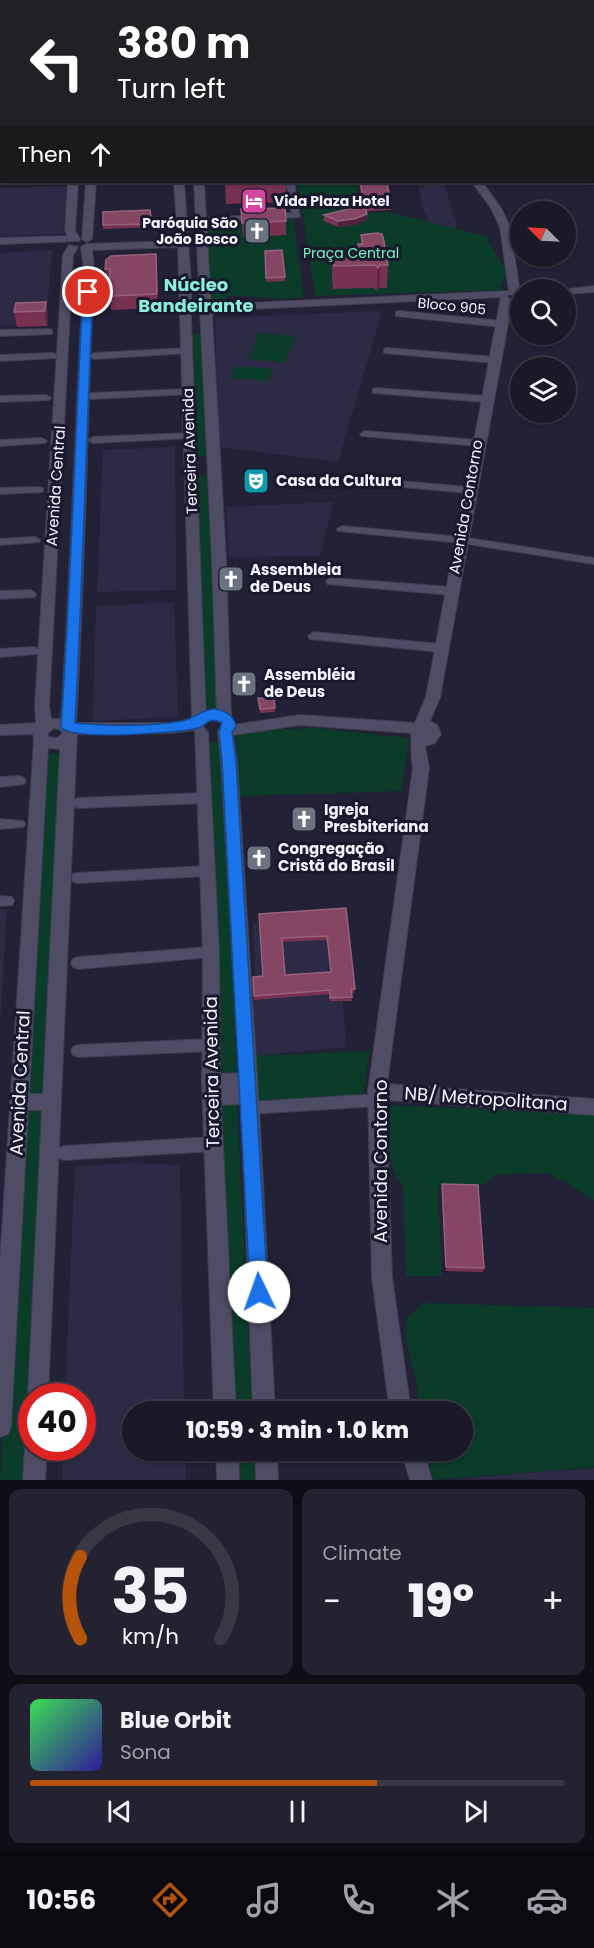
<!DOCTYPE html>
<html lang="en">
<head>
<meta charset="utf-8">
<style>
  body { margin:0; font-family:Poppins,sans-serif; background:#232230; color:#f1f3f6; height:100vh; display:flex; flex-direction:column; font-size:22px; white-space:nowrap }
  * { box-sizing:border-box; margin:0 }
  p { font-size:20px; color:#9fa0a8 }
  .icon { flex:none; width:33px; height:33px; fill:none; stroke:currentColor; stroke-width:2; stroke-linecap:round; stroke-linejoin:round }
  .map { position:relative; height:1480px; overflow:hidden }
  .drawer { display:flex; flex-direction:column; gap:9px; padding:9px; background:#0e0e16; flex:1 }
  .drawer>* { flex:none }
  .guide { position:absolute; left:0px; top:0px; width:594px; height:183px; box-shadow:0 2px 4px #0004,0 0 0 2px #383845; background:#202124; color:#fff; overflow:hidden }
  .needle { width:39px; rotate:294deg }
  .tools { position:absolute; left:510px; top:201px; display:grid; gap:12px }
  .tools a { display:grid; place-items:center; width:66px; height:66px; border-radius:50%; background:#1a1928; box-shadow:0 2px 4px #0004,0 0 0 2px #383845; font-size:30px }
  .speed { position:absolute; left:18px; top:1383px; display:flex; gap:12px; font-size:30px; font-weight:700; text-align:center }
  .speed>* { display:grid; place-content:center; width:78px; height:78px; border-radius:50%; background:#1a1928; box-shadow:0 2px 4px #0004,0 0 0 2px #383845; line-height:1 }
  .speed .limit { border:9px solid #d22; background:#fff; color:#111 }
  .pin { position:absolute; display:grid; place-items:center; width:51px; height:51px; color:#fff; margin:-26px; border:3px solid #fff; border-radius:50%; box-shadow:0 2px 6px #0007 }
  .me { position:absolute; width:66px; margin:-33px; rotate:357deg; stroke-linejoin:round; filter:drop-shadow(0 0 4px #0008) }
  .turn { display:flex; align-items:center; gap:21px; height:126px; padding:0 18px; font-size:27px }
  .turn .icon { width:78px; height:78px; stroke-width:2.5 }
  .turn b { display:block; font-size:42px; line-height:51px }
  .then { display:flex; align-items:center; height:57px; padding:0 18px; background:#0003; gap:12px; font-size:22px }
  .big { font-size:45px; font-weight:800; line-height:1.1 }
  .drawer .tile { flex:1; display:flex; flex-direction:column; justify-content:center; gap:9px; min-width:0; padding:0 21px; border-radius:12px; background:#232230 }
  .drawer .dial { align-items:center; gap:0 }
  .dial svg { height:156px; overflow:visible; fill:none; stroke:#383845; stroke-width:7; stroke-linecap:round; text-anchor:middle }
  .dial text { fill:#f1f3f6; stroke:none }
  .song { display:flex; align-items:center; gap:18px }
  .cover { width:72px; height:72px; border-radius:9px; background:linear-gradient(135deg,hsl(130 70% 55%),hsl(250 70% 35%)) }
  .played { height:6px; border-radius:3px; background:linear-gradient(90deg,#b45309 65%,#383845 65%) }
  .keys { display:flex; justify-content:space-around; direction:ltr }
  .heat { display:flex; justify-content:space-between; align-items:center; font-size:33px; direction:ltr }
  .drawer .tiles { flex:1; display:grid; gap:9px; grid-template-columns:1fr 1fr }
  .tile:last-child { grid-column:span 2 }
  .trip { position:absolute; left:122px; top:1401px; width:351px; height:60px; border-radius:30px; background:#1a1928; box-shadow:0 2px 4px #0004,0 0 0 2px #383845; font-weight:800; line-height:60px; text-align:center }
  .menu { display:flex; height:96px; justify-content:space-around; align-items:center; background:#0a0a10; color:#9fa0a8 }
  .menu .icon { width:42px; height:42px }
  .menu .on { color:#b45309 }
  .menu b { font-size:27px; color:#f1f3f6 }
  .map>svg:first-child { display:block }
  .built { fill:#2d2a45 }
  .green { fill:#0a3c29 }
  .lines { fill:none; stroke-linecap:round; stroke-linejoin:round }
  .minor-casing { stroke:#403d4e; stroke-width:2 }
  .tertiary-casing { stroke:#403d4e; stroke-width:2 }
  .minor { fill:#4f4d65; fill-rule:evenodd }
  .tertiary { fill:#4f4d65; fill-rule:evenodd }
  .wall { fill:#773252; fill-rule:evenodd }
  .shaded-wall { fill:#50223f }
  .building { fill:#854664; stroke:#96617c; stroke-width:1.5; fill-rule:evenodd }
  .route { fill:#1a73e8; stroke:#114b97; stroke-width:1.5 }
  .labels { text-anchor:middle; stroke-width:6; stroke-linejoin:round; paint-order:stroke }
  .far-poi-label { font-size:14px; font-weight:bold; fill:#f3f3fe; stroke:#1a182c; text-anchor:start }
  .far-park-label { font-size:14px; fill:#74f8c0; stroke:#1a182c }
  .far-street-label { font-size:14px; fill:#f3f3fe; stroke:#1a182c }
  .street-label { font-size:15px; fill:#f3f3fe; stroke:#1a182c }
  .poi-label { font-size:15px; font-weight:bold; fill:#f3f3fe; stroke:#1a182c; text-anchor:start }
  .far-district-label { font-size:18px; font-weight:bold; fill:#89eeda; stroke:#1a182c }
  .near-street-label { font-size:18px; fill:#f3f3fe; stroke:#1a182c }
</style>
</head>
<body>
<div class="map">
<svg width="594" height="1480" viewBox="0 0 594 1480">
  <rect width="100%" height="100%" fill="#232136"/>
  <path class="built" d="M418,182h26l13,46 -26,2 -6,-19h-2z
    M67,186l-4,48 -63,2v-48z
    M52,250l-6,74 -46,2v-73z
    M382,311l-44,151 -119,-15 -4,-129z
    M175,447l1,143 -79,2 6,-142z
    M334,502l-14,54 -91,1 -3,-50z
    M174,602l4,115 -85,4 3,-115z
    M0,909h7l-7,113z
    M345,913l-3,80 4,54 -93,9 -4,-79 6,-1 -2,-53z
    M132,1163l48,2 4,246 -52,1v38l53,1 1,29h-124l1,-32h19v-52h-17l10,-230z
    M594,1468v12l-145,-1z"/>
  <path class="green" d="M298,182h59l2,25 8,6 23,-1 96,24 21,37 -8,17 -184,6z
    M293,219l11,77 -4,2c-25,2 -48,-3 -72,-2l-1,5 -18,-1 -3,-79z
    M188,333l13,1 9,121 -16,2z
    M259,333l37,3 -12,27 -36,-4z
    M235,366l38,3 -4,12 -39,-3z
    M209,475l10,237 -17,1 -9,-237z
    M317,728l92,10 -8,53 -161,5 -4,-65z
    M223,742l14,335 -27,1 -9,-335z
    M61,753l-37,727h-24l42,-726z
    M370,1051l-7,46 -106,6 -4,-47z
    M237,1099l15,312h-25l-14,-310z
    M391,1105l203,10v86l-22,-15 -25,-13 -52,2c-19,20 -32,12 -57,11l4,90h-36l-3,-92c-21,-19 -13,-53 -12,-79z
    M424,1303l170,5v159l-161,13 -7,-29 36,-1v-38l-42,-1 -5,-36 -10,-38 2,-20z
    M229,1451h24l2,29h-24z"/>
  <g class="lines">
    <g class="minor-casing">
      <path id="minor" d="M364,0h6l1,2h-7z
        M524,0h12l-15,2z
        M592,13h2v4h-2z
        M0,96h2v4h-2z
        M592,106h2v4h-2z
        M0,169h2v4h-2z
        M286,182h8l6,35 -99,5 -4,-2 4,-2 91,-5z
        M399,311l103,10 4,3 -4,3 -106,-11v-4z
        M49,329l3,1v4l-52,2v-6z
        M186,348l5,3 -2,2 -95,6 -5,-3 5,-3z
        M387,348l108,9 5,3 -5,3 -111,-10v-4z
        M53,353l5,3 -2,2 -56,3v-6z
        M376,388l110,8 5,3 -5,3 -113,-9v-4z
        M188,389l3,1v4l-100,5 -5,-3 5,-3z
        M46,395l5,3 -2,2 -49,2v-6z
        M365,431l113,9 5,3 -5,3 -116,-10 -2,-2z
        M189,433l3,1v4l-99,5 -5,-3 5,-3z
        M42,438l5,3 -2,2 -45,3v-6z
        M352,477l117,10 5,3 -5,3 -121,-11v-4z
        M39,487l4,1v4l-43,2v-6z
        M342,526l120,11 132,21v6l-132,-21 -124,-12 -1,-2z
        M35,537l5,3 -1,2 -39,3v-6z
        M331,578l120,9 5,4 -5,4 -124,-11 -1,-2 1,-2z
        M31,590l5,4 -1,3 -35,2v-8z
        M314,632l126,12 6,4 -6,4 -130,-13 -2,-3z
        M33,647l4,1 2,3 -2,3 -37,3v-8z
        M20,776l4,2 2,3 -2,3 -24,3v-10z
        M204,793l4,2 2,3 -2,3 -4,2 -126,5 -4,-2 -2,-3 2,-3 4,-2z
        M0,819l23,2 2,3 -2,3 -23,2z
        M206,866l5,1 1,4 -1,4 -5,1 -128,7 -5,-1 -1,-4 1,-4 5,-1z
        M0,896l12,1 2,4 -2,4 -12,1z
        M211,947l5,1 2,4 -2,4 -5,1 -133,12 -5,-2 -2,-4 2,-4 5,-2z
        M211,1039l5,2 2,4 -2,4 -5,2 -133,6 -5,-2 -2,-4 2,-4 5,-2z
        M377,1094l5,1 2,5 -2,5 -5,1 -127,8 -5,-1 -2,-5 2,-5 5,-1z
        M213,1137l5,2 2,5 -2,5 -5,2 -149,9 -5,-2 -2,-5 2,-5 5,-2z"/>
    </g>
    <g class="tertiary-casing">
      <path id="tertiary" d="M9,0h8l-9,2z
        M81,0h8v2h-8z
        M95,0h8v2h-8z
        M171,0h8v2h-8z
        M186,0h8v2h-8z
        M299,0h9l1,2h-9z
        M0,47h2v6h-2z
        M2,72v14l-2,1v-14z
        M68,182h10l-3,49 5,8 -1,2 -79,3v-6l68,-2 -3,-5z
        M86,182h10l-4,57 -5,3 -5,-3z
        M174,182h10l7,101v36l15,402 -3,6 5,5 11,220 1,122 19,-1 -18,-312 -3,-29 2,-4 7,-2 73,-11 115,8 11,-26 75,-400 -275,13 -14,5 14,245 5,156 -7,5 -5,-1 -2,-4 -5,-156 -18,-378h10l7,125 15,-3 283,-13 -9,-64 -9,-19 -19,-26h10l19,26 9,19 10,66 -5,3 -5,-2 -4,2 4,3 -1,19 -69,379 -10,24 7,4 4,9 -6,9 -10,3 4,22 -42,316 207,15v16l-208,-15 6,177 19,135h-21l-18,-135 -4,-186 45,-323c-3,-13 -1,-23 -2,-35l-111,-8 -67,10 4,26 22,347 16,304h-22l-12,-308 -20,1 15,307h-22l-12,-329 1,-131 -8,-222 -25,3 -93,1 -29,662h-16v8l-4,-8 14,-286h-14l-17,316 -3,8 -8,3v-176l34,-521 -1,-6 -33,1v-10l36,-2 -1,-17 28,-451 6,-10 9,2 -5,8 -24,451 2,13h10c10,-150 14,-301 23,-451l-3,-21 5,-3 92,-3zM178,247l14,473 -22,3h-94c9,-152 11,-303 18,-455l-2,-18zM54,728l7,2 1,4 -5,4 -9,-1v-4zM48,748l12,1 -17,345h-14z
        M594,286v6l-28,2v-4h-4z
        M32,1439v9h15l-2,32h-22l2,-32z
        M216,1450h22l1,30h-22z
        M255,1450h22l1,30h-22z
        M401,1450h22l9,30h-22z"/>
    </g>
    <use href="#minor" class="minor"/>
    <use href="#tertiary" class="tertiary"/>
  </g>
  <path class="wall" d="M225,182h61v20l-60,2z
    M359,182h28l4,22v6l-24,1v9l-13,5 -16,2 -14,-6v-6l39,-9z
    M241,209l45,12v14l-43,2z
    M152,224l1,3 -50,2v-4z
    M361,235l27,30 -1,23h-8l-2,3 -3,-3 -41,1 -1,-11v-23l26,-1v-10h3z
    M265,251l20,26v4l-19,1z
    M156,254l2,54 -47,2 -1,-14v-13l-3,1 -2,-15z
    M46,302l2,15 -1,9 -30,1 -3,-15z
    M258,698l16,1 1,13 -15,1z
    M346,908l9,81 -1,4h-2v8h-22v-7l-76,6 -1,-23 10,-1 -4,-62zM327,940l4,32 -46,3 -3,-33z
    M442,1184l42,84 -1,4 -37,-1z"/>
  <path class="shaded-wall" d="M367,214v6l-13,5 -16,2v-6z
    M156,254l1,15 1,39 -1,-14z
    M380,265l-1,23 -2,3 1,-23z
    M46,302l2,15 -1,9 -2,-15z"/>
  <path class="building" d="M360,182h27l4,22 -26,1 2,9 -13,5 -16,2 -14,-6 41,-10z
    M285,208l1,13 -44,2 -1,-14z
    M150,210l2,14 -49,1v-13z
    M377,233l5,1 2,7 4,24h-8l-2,3 -3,-3 -41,1 -2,-11 28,-1 -2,-10h5l-2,-9z
    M282,250l3,27 -19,1 -1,-27z
    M156,254l1,40 -47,2v-27h-5l1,-9 5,-4z
    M46,302l-1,9 -31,1 2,-9z
    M258,698l16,1 1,9 -15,1z
    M346,908l9,81h-4l1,8 -22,1v-8l-76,6 -1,-19 10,-1 -4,-62zM327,936l4,36 -46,3 -3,-37z
    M442,1184l36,1 6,83 -38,-1z"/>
  <path class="route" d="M88,289l5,3c-7,144 -10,287 -18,431 35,3 72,4 107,-2 13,-2 21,-13 34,-12 10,2 18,7 20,17l-4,6 4,29 32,531 -3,6 -6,3 -6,-3 -3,-6 -28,-531 -3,-29 3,-9c-17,-8 -13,4 -28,6 -20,4 -123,12 -133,-2 10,-145 14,-290 22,-435z"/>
  <defs>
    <g id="hotel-square" transform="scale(1.35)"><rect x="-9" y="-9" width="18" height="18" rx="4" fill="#d1479c" stroke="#1a182c"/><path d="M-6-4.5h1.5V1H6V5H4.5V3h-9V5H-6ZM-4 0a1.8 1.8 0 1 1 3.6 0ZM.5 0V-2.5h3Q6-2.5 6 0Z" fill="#fff"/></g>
    <g id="church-square" transform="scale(1.35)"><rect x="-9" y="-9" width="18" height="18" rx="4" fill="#6b7280" stroke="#1a182c"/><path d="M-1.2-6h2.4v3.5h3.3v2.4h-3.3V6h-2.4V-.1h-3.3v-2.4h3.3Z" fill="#fff"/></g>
    <g id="theatre-square" transform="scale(1.35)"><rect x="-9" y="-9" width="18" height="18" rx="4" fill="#0f9aa8" stroke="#1a182c"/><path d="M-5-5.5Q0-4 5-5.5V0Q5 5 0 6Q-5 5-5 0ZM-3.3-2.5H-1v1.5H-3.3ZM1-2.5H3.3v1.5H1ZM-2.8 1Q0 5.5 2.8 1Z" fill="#fff"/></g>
  </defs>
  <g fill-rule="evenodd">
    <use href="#hotel-square" x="254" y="201"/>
    <use href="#church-square" x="257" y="231"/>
    <use href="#theatre-square" x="256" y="481"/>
    <use href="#church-square" x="231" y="579"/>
    <use href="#church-square" x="244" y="684"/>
    <use href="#church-square" x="304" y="819"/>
    <use href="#church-square" x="259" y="858"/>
  </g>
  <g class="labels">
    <g class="far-poi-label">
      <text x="274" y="206">Vida Plaza Hotel</text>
      <text x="238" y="228" text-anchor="end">Paróquia São<tspan x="238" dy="16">João Bosco</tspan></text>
    </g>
    <g class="far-park-label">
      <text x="351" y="258">Praça Central</text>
    </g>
    <g class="far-street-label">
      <text transform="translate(452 306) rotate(6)" y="5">Bloco 905</text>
    </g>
    <g class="street-label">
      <text transform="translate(190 451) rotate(-92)" y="5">Terceira Avenida</text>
      <text transform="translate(56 486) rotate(-86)" y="5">Avenida Central</text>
      <text transform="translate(466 507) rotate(-80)" y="5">Avenida Contorno</text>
    </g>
    <g class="poi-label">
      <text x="276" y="486">Casa da Cultura</text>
      <text x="250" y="575">Assembleia<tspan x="250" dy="17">de Deus</tspan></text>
      <text x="264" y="680">Assembléia<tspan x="264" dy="17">de Deus</tspan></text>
      <text x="324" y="815">Igreja<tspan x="324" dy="17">Presbiteriana</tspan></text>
      <text x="278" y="854">Congregação<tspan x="278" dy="17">Cristã do Brasil</tspan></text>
    </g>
    <g class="far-district-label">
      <text x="196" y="291">Núcleo<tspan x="196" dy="21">Bandeirante</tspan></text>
    </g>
    <g class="near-street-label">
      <text transform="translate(212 1072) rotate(-91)" y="6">Terceira Avenida</text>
      <text transform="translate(20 1083) rotate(-87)" y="6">Avenida Central</text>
      <text transform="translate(486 1099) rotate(4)" y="6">NB/ Metropolitana</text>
      <text transform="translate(381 1161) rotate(-90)" y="6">Avenida Contorno</text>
    </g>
  </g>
</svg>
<div class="tools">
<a><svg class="needle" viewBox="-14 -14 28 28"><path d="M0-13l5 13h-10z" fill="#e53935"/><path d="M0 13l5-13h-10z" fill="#9fa0a8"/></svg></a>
<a><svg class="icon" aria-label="search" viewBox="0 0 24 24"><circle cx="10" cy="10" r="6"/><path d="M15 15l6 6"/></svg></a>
<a><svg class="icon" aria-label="layers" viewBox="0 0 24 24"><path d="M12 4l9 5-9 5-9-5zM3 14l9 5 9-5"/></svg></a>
</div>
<div class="speed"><div class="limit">40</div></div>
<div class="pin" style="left:88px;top:292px;background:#d93025"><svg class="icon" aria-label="arrive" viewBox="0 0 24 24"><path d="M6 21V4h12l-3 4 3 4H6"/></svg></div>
<svg class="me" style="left:259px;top:1292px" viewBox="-20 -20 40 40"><circle r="19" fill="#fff"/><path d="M0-13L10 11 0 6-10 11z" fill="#1a73e8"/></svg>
<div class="trip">10:59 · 3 min · 1.0 km</div>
<div class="guide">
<div class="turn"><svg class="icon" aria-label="left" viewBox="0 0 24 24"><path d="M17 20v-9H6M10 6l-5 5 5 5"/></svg><div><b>380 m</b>Turn left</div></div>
<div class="then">Then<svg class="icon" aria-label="ahead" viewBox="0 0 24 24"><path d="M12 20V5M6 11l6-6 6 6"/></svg></div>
</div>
</div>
<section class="drawer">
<div class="tiles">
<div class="tile dial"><svg viewBox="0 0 100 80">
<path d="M14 69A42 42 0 1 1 86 69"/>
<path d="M14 69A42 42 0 0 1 14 27" stroke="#b45309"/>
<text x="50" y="56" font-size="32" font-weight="700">35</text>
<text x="50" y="72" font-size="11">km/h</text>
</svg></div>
<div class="tile"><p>Climate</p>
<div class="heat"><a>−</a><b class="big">19°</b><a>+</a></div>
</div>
<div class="tile">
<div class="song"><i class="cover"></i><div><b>Blue Orbit</b><p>Sona</p></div></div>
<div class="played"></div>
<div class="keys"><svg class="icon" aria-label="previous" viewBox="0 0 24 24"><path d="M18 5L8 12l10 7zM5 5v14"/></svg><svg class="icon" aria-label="pause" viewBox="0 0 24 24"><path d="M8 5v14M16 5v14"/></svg><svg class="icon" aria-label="next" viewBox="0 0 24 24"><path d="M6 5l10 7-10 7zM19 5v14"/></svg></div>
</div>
</div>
</section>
<nav class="menu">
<b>10:56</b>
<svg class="icon on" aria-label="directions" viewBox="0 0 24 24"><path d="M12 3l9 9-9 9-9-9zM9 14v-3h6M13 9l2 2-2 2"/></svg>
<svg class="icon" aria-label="music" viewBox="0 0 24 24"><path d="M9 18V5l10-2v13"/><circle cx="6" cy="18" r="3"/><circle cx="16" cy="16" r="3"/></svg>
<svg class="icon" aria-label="phone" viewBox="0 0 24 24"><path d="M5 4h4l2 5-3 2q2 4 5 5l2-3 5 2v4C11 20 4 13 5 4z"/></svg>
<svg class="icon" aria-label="climate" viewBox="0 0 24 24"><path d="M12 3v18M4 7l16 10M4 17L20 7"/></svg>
<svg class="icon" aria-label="car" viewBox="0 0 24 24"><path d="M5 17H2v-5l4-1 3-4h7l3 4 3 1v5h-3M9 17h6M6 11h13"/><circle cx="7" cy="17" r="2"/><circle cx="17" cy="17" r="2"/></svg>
</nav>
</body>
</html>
